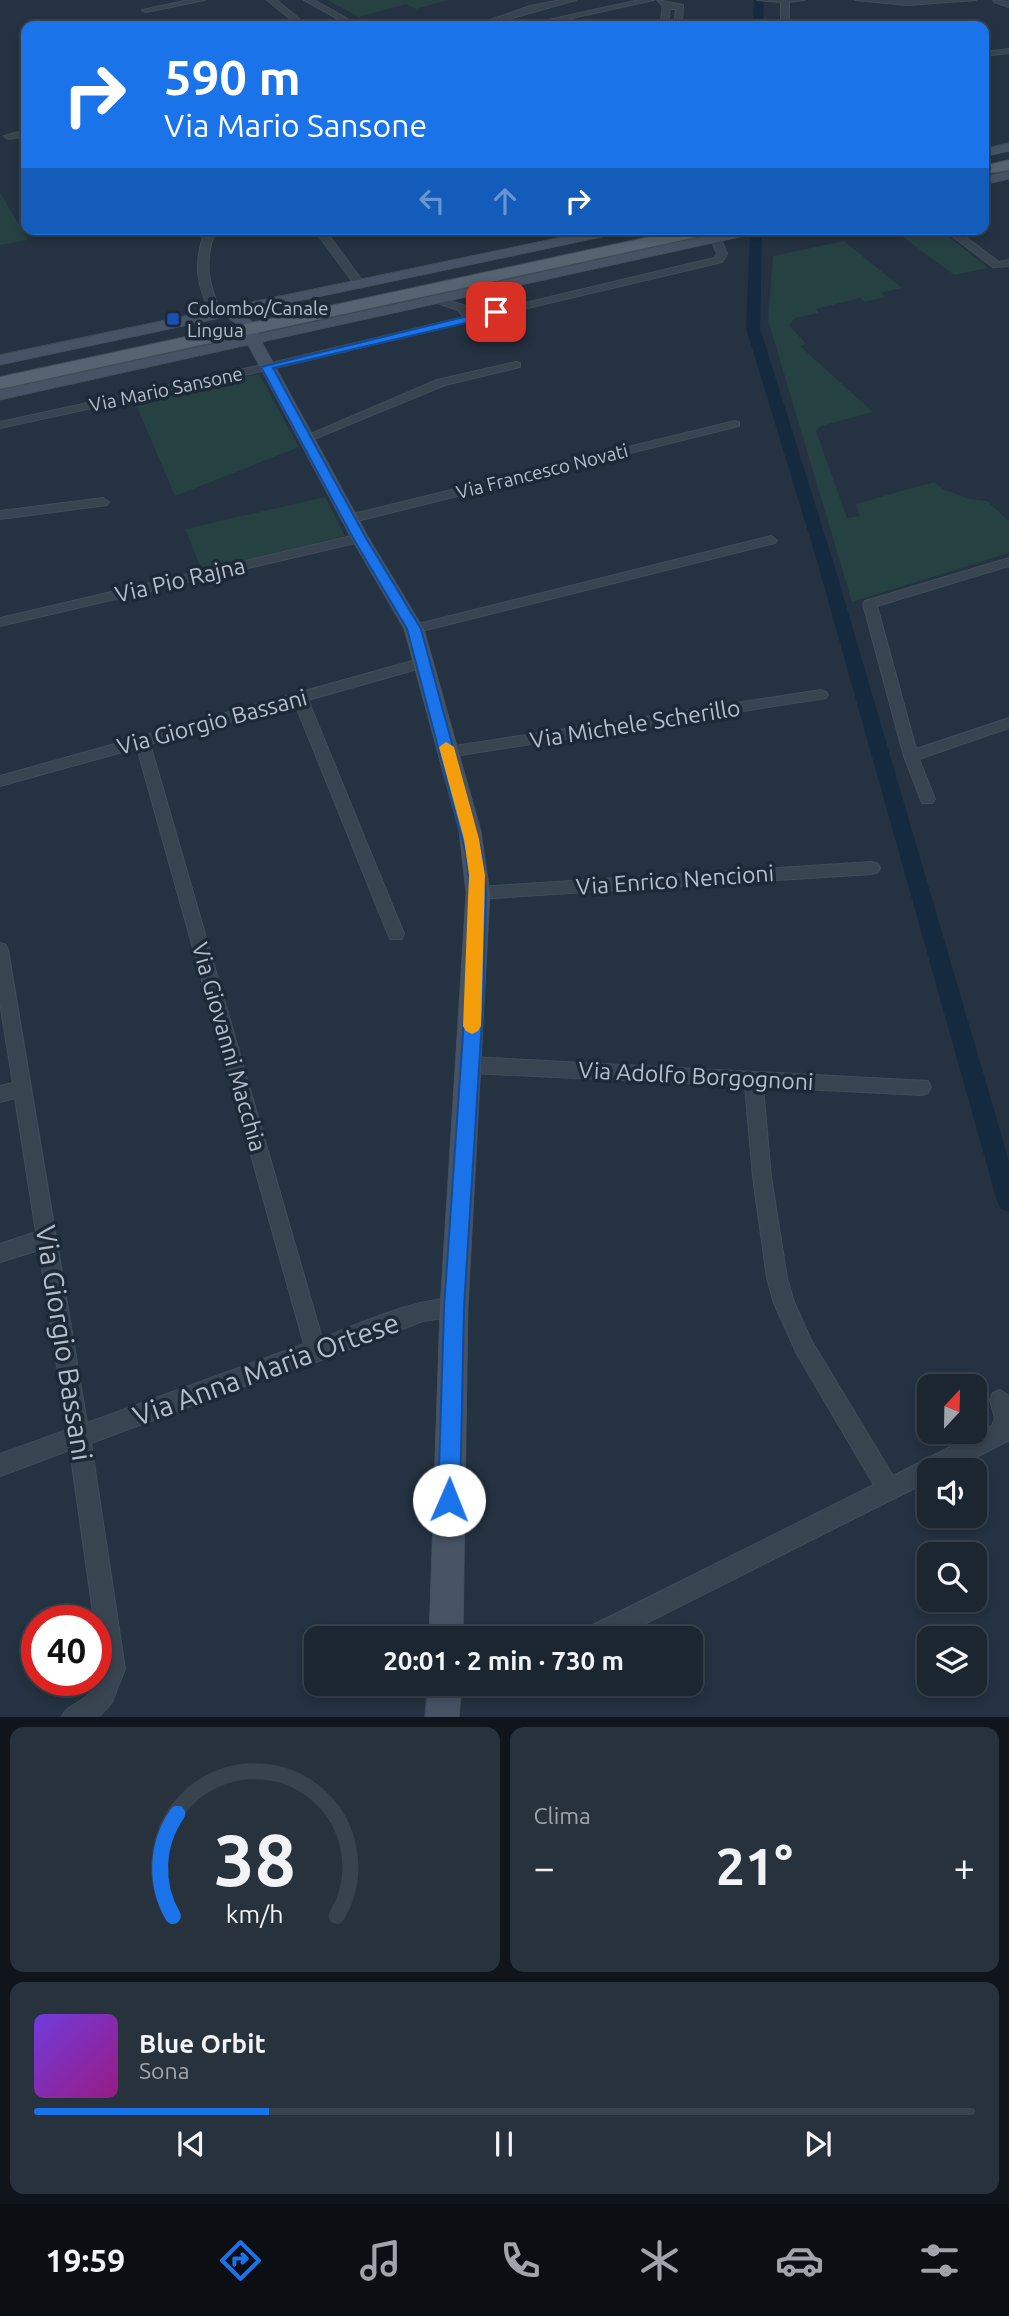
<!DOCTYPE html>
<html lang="it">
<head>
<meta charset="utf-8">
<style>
  body { margin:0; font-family:Ubuntu,sans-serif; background:#28323d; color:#f1f3f6; height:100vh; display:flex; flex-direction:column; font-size:26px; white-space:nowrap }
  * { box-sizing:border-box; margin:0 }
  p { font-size:23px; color:#a0a5ab }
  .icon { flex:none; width:38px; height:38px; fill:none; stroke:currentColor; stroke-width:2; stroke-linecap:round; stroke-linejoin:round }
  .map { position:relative; height:1717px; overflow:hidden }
  .drawer { display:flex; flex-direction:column; gap:10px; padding:10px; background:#0f151b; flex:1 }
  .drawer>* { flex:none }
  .hud { position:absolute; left:21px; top:21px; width:968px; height:214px; border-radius:14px; box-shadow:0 4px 10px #0003,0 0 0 2px #39434d; background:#1a73e8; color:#fff; overflow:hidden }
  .needle { width:46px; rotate:22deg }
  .fabs { position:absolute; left:917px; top:1374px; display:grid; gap:14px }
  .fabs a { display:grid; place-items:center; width:70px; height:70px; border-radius:14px; background:#1b2631; box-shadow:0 4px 10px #0003,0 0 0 2px #39434d; font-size:35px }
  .speed { position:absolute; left:21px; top:1605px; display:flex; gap:14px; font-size:35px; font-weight:700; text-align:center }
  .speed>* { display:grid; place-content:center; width:91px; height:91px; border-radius:50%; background:#1b2631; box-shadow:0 4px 10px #0003,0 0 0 2px #39434d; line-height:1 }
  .speed .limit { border:10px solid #d22; background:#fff; color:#111 }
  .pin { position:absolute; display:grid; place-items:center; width:60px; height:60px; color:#fff; margin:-30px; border-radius:14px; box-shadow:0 4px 10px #0006 }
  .me { position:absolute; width:77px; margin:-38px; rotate:1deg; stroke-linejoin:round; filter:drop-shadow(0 0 5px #0008) }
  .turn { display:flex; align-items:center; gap:24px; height:147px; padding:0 28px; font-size:32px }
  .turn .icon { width:91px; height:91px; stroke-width:2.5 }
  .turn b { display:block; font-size:49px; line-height:60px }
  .lanes { display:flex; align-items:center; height:66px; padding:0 28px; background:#0003; justify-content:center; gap:35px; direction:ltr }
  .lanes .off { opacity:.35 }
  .big { font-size:52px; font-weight:700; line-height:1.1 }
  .drawer .card { flex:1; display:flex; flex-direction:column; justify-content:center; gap:10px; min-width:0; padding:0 24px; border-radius:14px; background:#28323d }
  .drawer .dial { align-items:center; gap:0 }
  .dial svg { height:182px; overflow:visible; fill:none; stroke:#39434d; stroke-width:7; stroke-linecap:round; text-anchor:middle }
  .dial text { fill:#f1f3f6; stroke:none }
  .song { display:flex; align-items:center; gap:21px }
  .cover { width:84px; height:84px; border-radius:10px; background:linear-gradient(135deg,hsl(260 70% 55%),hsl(310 70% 35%)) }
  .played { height:7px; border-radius:4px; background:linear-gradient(90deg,#1a73e8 25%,#39434d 25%) }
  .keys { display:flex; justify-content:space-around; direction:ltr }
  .heat { display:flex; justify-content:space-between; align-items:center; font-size:38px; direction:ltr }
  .drawer .tiles { flex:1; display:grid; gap:10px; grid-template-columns:1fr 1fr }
  .card:last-child { grid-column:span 2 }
  .trip { position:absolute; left:304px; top:1626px; width:399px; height:70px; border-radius:14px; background:#1b2631; box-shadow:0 4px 10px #0003,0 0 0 2px #39434d; font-weight:700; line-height:70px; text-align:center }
  .menu { display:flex; height:112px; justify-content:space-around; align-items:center; background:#0b0f14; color:#a0a5ab }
  .menu .icon { width:49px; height:49px }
  .menu .selected { color:#1a73e8 }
  .menu b { font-size:32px; color:#f1f3f6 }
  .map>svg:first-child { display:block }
  .green { fill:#264142 }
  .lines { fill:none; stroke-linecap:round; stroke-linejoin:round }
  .canal { fill:#162a3f; fill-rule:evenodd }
  .street-casing { stroke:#414d59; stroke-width:2 }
  .secondary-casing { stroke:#414d59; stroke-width:1 }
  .primary-casing { stroke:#414d59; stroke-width:2 }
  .street { fill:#384450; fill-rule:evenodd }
  .secondary { fill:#465364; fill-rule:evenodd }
  .primary { fill:#566370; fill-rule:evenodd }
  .route { fill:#1a73e8; stroke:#114b97; stroke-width:2 }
  .slow { fill:#f59e0b }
  .transit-dot { fill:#1a4fb4; stroke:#1d2936; stroke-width:2.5 }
  .labels { text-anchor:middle; stroke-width:7; stroke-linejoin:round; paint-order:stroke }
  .far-poi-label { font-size:19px; fill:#b4bfcb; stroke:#1d2936; text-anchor:start }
  .far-street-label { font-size:19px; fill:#b4bfcb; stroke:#1d2936 }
  .street-label { font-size:23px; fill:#b4bfcb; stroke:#1d2936 }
  .near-street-label { font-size:28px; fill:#b4bfcb; stroke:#1d2936 }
</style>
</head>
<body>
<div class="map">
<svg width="1009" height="1718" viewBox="0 0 1009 1718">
  <rect width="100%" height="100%" fill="#243241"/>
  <path class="green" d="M327,0h122l-33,9 -10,-5 -47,13z
    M0,192l28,48 -28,5z
    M912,229h27l49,39 -34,7 -55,-41z
    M844,241l58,47 -21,5 5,4 -21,5 -5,-4 -44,11 3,4 -24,5 -6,7 17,19 -6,2 73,66 -52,14 -5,5 31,87 13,-2 -4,-12 3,-1 75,-21 9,7 26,10 18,2 22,20v32l-157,49 -84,-282 5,-64z
    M259,374l40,73 -124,49 -41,-96z
    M325,497l20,39 -143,34 -17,-41z"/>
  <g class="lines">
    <path class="canal" d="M754,0h10l-1,26h-10z
      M756,233l6,4 -2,91 73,233 176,600v51l-8,-3 -4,-8 -180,-640 -71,-233 4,-91z"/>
    <g class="street-casing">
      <path id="street" d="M189,0h16l-59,12 -4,-2z
        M267,0h9l32,26h-9z
        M304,0h10l46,26h-9z
        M561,0h15l-92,26h-11l57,-20z
        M639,0h15l-119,26h-14z
        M657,0l26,5 -1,21h-8l2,-17h-6l-2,17h-8l3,-20z
        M757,0h47l-15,2v24h-8v-24z
        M855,0h121l-69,5z
        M993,0l16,2v5l-15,-5z
        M1009,49v4l-25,3v-4z
        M26,130v6l-18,3 -4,-3z
        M206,229h10c-13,32 -8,55 6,86l-5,3 -4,-1c-17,-30 -20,-56 -7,-88z
        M314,229h10l37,50 -1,2h-8z
        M943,229h12l44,33 10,-2v6l-16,1z
        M716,236l5,3 6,15 -5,8 -455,108 -267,58v-6l267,-58 197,-47 -6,-7 -24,-8 -1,-2 5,-3 28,9 8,9 240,-57 3,-4 -6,-15z
        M516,362l4,1v4l-75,18 -136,56 -4,2 -6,-4 138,-59z
        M735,421l4,1v4l-390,97 -6,-4 6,-4z
        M103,498l6,4 -2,3 -107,14v-8z
        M360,534l6,4 -2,3 -364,85v-8z
        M771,536l6,4 -2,3 -361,90 -7,-4 7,-4z
        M1009,558v8l-132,40 39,143 93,-31v10l-90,31 16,40 -3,4h-10l-18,-47 -41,-152 2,-3z
        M423,658l5,2 2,3 -2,3 -120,34 96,234 -2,5h-12l-2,-5 -93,-230 -145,40 172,594c30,-11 111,-48 139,-37l3,7 -3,7 -38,6 -107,41 -3,-1 -222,82 34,226 -13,33 -14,16h-37c5,-12 18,-14 27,-23 7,-7 10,-16 13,-26l-31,-219 -70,26v-22l67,-24 -28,-180 -39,12v-18l36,-12 -21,-134 -15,4v-16l13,-3 -13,-80v-60l6,2 2,5 79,473 217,-79 -167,-596 -137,38v-10z
        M821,690l5,2 2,3 -2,3 -378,59 -7,-5 7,-5z
        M872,862l6,2 2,4 -2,4 -6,2 -394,25 -6,-2 -2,-4 2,-4 6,-2z
        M470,1057l458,24 3,6 -3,6 -6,2 -159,-8 8,90 16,101 7,24 17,38 82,136 99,-50 3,-8 -5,-18 3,-7 7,-3 9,6v44l-58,30h-22v11l-313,157h-37l4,-8 291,-145 -77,-131 -23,-51 -7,-25 -14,-101 -8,-91 -275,-13 -6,-3 -3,-5 3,-5z"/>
    </g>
    <g class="secondary-casing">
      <path id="secondary" d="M1009,143v8l-25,6v-8z
        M1009,171v8l-25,6v-8z
        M600,229h28l-7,4 -379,80 12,10 5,11 479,-105h27l-7,4 -496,109 107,196 55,91 57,202 9,62 -22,415 -5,330h-34l11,-330 26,-415 -7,-62 -55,-202 -53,-91 -103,-193 -248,55v-10l245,-53 -5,-11 -14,-9 -226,48v-10z
        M428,1684h34l-3,34h-34z"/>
    </g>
    <g class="primary-casing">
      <path id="primary" d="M1009,160v10l-25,4v-8z
        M686,229h32l-8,5 -710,155v-12z"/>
    </g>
    <use href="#street" class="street"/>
    <use href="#secondary" class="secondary"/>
    <use href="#primary" class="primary"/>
  </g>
  <path class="route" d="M496,309l4,1v5l-227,53 93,170 55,91 61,225 4,39 -3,111 -19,304 -4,192 -3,8 -8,4 -7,-4 -4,-8 6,-192 21,-304 5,-111 -4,-39 -59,-225 -54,-91 -92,-171z"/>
  <path class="slow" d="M446,742l8,5 25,92 6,36 -4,151 -3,5 -6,3 -6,-3 -3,-5 6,-151 -5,-36 -25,-92z"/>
  <rect class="transit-dot" x="166" y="312" width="14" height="14" rx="3.5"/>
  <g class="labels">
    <g class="far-poi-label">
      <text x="187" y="315">Colombo/Canale<tspan x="187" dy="22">Lingua</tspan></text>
    </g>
    <g class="far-street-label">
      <text transform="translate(166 389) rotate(-12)" y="7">Via Mario Sansone</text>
      <text transform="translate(542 471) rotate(-14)" y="7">Via Francesco Novati</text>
    </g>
    <g class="street-label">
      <text transform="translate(180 580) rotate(-13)" y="8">Via Pio Rajna</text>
      <text transform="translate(212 722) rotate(-15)" y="8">Via Giorgio Bassani</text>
      <text transform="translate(635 724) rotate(-9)" y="8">Via Michele Scherillo</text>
      <text transform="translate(675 880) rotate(-4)" y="8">Via Enrico Nencioni</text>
      <text transform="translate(229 1047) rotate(74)" y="8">Via Giovanni Macchia</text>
      <text transform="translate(696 1076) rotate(3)" y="8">Via Adolfo Borgognoni</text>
    </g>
    <g class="near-street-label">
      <text transform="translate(64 1343) rotate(81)" y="10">Via Giorgio Bassani</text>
      <text transform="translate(266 1369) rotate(-20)" y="10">Via Anna Maria Ortese</text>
    </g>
  </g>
</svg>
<div class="fabs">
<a><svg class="needle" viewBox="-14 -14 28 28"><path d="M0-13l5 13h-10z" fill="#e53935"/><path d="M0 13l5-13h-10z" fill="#a0a5ab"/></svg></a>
<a><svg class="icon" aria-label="sound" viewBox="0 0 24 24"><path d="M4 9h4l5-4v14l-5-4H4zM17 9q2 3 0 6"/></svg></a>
<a><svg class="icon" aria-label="search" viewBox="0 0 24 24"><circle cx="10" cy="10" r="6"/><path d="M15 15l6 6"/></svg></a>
<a><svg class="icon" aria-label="layers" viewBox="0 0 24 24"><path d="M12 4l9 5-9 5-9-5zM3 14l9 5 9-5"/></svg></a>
</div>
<div class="speed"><div class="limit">40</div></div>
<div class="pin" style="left:496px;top:312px;background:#d93025"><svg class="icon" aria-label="arrive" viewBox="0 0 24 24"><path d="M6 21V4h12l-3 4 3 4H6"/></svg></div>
<svg class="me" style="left:449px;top:1500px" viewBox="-20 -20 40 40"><circle r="19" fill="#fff"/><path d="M0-13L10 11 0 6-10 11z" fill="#1a73e8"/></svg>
<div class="trip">20:01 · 2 min · 730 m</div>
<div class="hud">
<div class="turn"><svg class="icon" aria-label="right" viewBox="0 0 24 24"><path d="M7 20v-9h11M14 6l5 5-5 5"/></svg><div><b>590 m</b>Via Mario Sansone</div></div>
<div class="lanes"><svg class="icon off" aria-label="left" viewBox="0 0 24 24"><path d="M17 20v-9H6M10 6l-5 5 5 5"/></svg><svg class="icon off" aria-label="ahead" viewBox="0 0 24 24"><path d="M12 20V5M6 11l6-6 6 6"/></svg><svg class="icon" aria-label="right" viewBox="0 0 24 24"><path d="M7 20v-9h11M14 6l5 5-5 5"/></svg></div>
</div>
</div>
<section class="drawer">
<div class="tiles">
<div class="card dial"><svg viewBox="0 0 100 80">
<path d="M14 69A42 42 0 1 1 86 69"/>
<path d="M14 69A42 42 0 0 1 16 24" stroke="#1a73e8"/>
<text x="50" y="56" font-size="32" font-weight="700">38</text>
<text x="50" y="72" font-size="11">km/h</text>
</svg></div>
<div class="card"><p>Clima</p>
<div class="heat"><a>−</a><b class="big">21°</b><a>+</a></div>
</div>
<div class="card">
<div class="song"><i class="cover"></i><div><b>Blue Orbit</b><p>Sona</p></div></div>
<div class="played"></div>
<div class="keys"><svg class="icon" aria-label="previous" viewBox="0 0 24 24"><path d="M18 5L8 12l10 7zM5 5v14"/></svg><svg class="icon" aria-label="pause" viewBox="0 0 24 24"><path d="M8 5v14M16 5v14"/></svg><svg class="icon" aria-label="next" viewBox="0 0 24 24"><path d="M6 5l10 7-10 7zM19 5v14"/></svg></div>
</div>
</div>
</section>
<nav class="menu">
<b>19:59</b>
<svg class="icon selected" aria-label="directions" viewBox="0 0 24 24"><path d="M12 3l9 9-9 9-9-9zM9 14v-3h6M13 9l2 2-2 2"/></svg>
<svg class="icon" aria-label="music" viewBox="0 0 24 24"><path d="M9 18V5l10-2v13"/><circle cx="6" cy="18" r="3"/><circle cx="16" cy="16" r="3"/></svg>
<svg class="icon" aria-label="phone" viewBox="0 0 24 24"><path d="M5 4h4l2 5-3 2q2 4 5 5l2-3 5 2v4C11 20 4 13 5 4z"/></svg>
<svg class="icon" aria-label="climate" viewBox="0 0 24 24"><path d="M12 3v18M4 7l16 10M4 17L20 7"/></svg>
<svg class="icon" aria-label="car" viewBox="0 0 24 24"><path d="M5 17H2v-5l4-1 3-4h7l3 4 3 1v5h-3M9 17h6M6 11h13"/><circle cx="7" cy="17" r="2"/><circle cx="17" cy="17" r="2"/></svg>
<svg class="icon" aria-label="filters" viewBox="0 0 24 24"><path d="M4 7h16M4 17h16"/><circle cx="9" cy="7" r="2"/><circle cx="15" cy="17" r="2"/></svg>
</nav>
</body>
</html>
